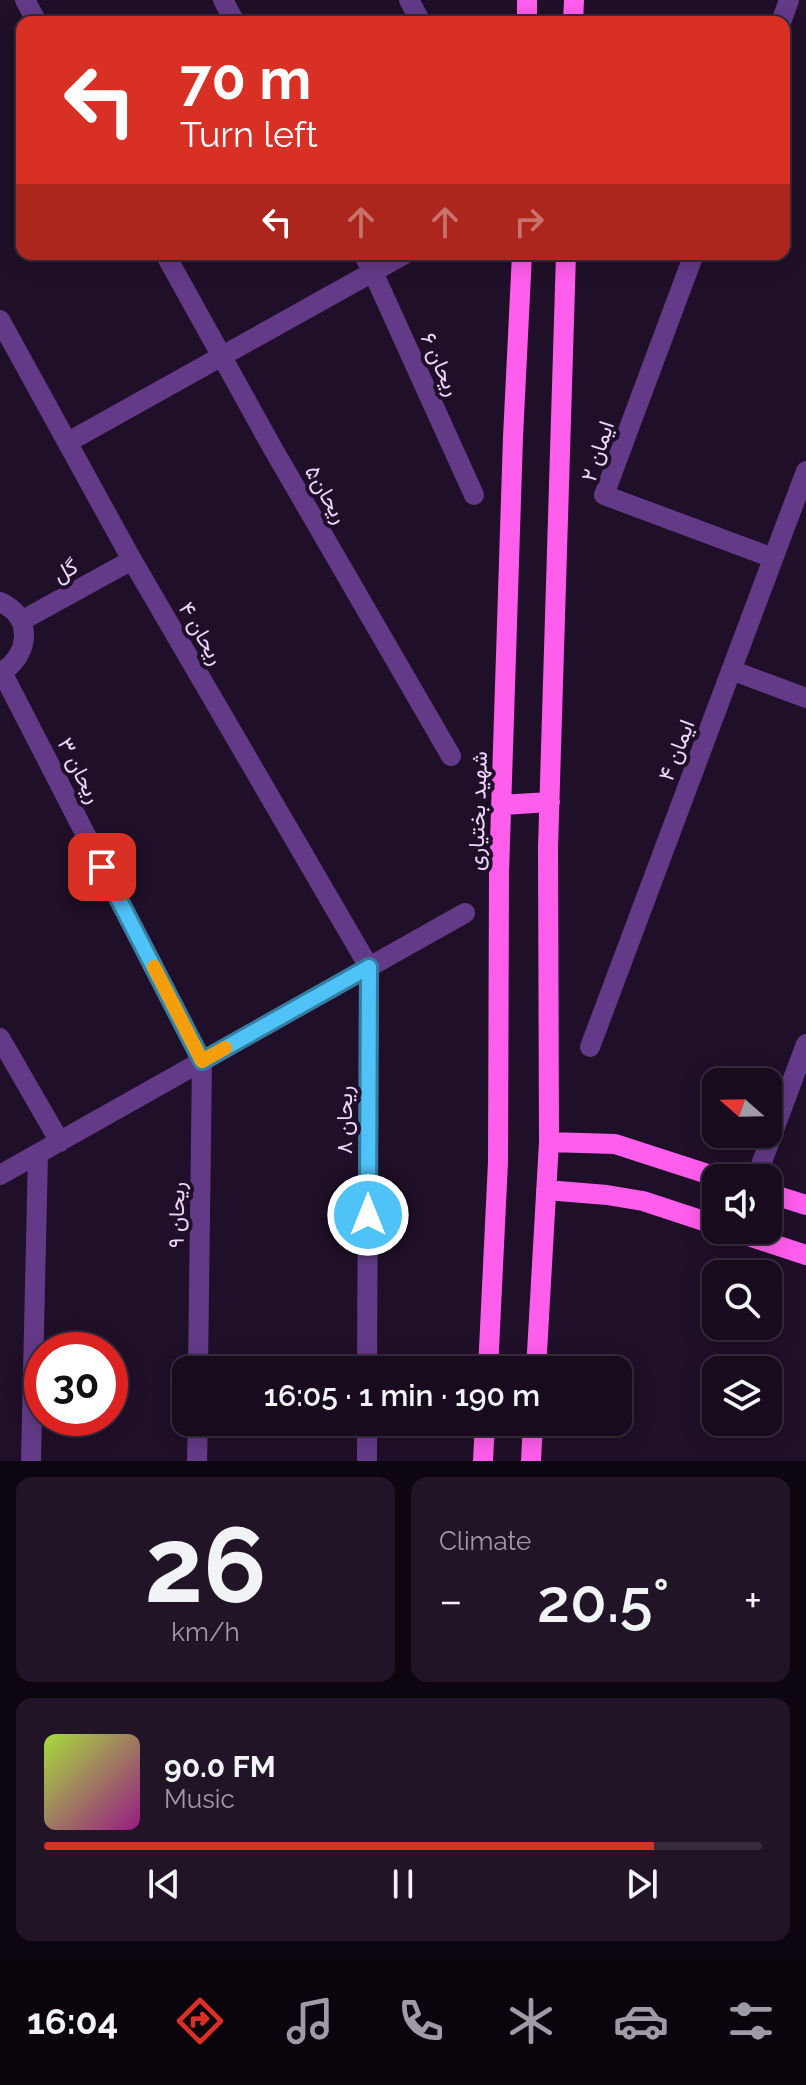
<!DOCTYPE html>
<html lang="en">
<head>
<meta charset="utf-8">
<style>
  body { margin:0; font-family:Raleway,Vazirmatn,sans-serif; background:#211427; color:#f1f3f6; height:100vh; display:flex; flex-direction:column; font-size:30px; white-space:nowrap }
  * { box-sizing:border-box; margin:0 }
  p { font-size:26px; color:#9f9ba4 }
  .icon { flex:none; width:44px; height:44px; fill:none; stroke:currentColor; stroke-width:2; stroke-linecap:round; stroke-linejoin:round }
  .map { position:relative; height:1461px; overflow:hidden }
  .panel { display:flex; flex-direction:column; gap:16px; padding:16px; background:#0d0610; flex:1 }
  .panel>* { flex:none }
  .top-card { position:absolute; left:16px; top:16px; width:774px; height:244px; border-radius:16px; box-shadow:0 4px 20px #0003,0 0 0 2px #362b3c; background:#d93025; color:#fff; overflow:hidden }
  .needle { width:52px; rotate:290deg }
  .buttons { position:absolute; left:702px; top:1068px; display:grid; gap:16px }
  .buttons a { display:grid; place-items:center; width:80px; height:80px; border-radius:16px; background:#180b1e; box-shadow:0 4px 20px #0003,0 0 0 2px #362b3c; font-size:40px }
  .speed { position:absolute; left:24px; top:1332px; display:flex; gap:16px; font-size:40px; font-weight:700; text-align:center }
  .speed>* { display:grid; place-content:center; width:104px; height:104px; border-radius:50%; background:#180b1e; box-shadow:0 4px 20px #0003,0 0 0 2px #362b3c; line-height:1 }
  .speed .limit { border:12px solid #d22; background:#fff; color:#111 }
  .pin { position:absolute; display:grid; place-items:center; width:68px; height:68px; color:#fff; margin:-34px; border-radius:16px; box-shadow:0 4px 12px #0006 }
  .me { position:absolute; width:88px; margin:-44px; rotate:0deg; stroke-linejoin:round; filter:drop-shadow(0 0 6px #0008) }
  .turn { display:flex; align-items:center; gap:28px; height:168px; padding:0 32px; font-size:36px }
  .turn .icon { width:104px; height:104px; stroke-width:2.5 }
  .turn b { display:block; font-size:56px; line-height:68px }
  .lanes { display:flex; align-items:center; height:76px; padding:0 32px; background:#0003; justify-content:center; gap:40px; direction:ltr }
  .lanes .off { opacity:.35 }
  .big { font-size:60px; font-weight:600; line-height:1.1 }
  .panel .widget { flex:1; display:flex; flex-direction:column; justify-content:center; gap:12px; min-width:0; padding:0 28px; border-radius:16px; background:#211427 }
  .panel .dial { align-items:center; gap:0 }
  .dial b { font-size:104px; line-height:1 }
  .song { display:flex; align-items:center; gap:24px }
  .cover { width:96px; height:96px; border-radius:12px; background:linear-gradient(135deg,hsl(80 70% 55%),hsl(310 70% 35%)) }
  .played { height:8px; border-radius:4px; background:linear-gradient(90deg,#d93025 85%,#362b3c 85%) }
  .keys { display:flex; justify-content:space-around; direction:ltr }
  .heat { display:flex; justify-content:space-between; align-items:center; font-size:44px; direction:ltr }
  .panel .tiles { flex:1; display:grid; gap:16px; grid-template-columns:1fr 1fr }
  .widget:last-child { grid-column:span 2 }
  .trip { position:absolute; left:172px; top:1356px; width:460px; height:80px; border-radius:16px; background:#180b1e; box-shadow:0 4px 20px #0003,0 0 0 2px #362b3c; font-weight:600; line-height:80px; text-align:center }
  .tab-bar { display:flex; height:128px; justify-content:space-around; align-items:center; background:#0a040c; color:#9f9ba4 }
  .tab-bar .icon { width:56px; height:56px }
  .tab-bar .on { color:#d93025 }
  .tab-bar b { font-size:36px; color:#f1f3f6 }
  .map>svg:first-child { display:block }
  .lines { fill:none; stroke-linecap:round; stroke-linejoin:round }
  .minor { stroke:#633a87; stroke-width:20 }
  .major { stroke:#ff5dec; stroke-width:20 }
  .route-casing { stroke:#337fa1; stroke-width:20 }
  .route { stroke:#4fc3f7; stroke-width:14 }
  .slow { stroke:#f59e0b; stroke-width:14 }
  .labels { text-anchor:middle; stroke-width:8; stroke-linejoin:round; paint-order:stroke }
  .street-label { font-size:22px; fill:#efd6ff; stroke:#200f28 }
</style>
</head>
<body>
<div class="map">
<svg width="806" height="1461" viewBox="0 0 806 1461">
  <rect width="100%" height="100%" fill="#200f28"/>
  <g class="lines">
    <path class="minor" d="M25,0l12,22
      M223,0l12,22
      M409,0l12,22
      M781,22l8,-22
      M165,254l107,193 179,309
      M363,254l10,18 101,223
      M694,254l-90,241 169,63
      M0,320l132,240 237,407 -2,403
      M68,442l337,-188
      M0,602c34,15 30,54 0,71
      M21,621l111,-61
      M731,670l75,28
      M2,672l200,389 -4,309
      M0,1038l60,104
      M590,1047l216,-576
      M0,1175l465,-262
      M756,1178l50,-134
      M31,1461l7,-307
      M197,1461l1,-39
      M367,1461v-39"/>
    <path class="major" d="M527,0v22
      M573,22l1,-22
      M502,805l48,-3
      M549,1142l66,2 105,34
      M546,1190l61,5 36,6 73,24
      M768,1193l38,12
      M730,1230l76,25
      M488,1370l10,-208 1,-289 14,-436 9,-183
      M536,1370l13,-228 -1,-294 18,-594
      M483,1461l2,-39
      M531,1461l2,-39"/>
  </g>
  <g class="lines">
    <g class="route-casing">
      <path id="route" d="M102,867l100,194 167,-94 -1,248"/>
    </g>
    <use href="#route" class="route"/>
    <path class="slow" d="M154,967l48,94 23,-13"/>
  </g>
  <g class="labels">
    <g class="street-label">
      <text transform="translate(441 364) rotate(66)" y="8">ریحان ۶</text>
      <text transform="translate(597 451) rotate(-72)" y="8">ایمان ۲</text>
      <text transform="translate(327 494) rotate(60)" y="8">ریحان۵</text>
      <text transform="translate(65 570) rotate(-29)" y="8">گل</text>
      <text transform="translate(202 633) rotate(60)" y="8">ریحان ۴</text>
      <text transform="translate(676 750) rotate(-69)" y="8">ایمان ۴</text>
      <text transform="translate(80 770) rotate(63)" y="8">ریحان ۳</text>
      <text transform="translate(477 811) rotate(-88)" y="8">شهید بختیاری</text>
      <text transform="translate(344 1120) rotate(-90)" y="8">ریحان ۸</text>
      <text transform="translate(176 1215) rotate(-89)" y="8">ریحان ۹</text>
    </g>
  </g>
</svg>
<div class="buttons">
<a><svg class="needle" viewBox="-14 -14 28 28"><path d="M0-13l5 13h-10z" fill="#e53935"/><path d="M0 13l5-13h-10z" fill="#9f9ba4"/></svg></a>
<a><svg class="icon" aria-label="sound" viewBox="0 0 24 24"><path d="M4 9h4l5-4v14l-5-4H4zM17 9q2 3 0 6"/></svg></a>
<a><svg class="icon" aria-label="search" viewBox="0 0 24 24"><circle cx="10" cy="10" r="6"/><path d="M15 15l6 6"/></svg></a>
<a><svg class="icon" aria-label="layers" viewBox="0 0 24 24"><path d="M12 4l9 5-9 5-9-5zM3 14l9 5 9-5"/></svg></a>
</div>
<div class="speed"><div class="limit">30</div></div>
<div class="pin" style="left:102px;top:867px;background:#d93025"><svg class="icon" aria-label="arrive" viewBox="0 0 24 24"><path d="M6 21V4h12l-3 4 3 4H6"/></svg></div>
<svg class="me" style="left:368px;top:1215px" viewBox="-20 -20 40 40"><circle r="17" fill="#4fc3f7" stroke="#fff" stroke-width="3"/><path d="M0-11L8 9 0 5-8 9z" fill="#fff"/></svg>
<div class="trip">16:05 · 1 min · 190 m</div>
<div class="top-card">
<div class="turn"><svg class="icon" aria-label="left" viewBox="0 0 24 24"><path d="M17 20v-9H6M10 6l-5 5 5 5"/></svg><div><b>70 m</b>Turn left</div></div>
<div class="lanes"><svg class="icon" aria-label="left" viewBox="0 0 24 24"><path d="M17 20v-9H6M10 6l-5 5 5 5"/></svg><svg class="icon off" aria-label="ahead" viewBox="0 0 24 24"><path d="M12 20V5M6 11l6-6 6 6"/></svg><svg class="icon off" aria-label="ahead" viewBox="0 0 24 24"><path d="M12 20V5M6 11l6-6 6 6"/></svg><svg class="icon off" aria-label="right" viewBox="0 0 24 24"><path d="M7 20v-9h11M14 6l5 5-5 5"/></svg></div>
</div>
</div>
<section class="panel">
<div class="tiles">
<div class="widget dial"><b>26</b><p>km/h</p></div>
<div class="widget"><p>Climate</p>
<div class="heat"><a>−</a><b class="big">20.5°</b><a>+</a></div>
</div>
<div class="widget">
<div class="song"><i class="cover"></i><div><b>90.0 FM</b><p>Music</p></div></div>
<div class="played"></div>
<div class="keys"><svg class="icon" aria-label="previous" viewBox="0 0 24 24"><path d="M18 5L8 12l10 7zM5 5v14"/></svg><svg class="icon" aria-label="pause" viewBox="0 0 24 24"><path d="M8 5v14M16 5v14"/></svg><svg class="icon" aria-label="next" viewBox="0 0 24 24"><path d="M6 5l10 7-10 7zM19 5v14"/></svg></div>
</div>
</div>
</section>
<nav class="tab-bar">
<b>16:04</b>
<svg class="icon on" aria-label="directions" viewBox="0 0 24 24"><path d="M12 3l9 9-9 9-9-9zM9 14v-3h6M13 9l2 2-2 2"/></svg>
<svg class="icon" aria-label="music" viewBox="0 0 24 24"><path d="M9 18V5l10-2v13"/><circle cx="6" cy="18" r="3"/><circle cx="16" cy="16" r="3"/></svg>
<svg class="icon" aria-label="phone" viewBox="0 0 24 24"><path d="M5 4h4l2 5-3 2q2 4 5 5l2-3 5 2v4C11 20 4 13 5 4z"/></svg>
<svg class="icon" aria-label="climate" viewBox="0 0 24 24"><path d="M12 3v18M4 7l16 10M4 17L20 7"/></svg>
<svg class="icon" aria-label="car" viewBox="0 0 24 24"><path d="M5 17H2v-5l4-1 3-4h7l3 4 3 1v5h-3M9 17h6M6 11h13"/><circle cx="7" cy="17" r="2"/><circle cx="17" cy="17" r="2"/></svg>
<svg class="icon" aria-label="filters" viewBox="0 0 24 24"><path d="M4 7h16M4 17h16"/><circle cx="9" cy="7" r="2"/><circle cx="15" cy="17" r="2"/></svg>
</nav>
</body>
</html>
